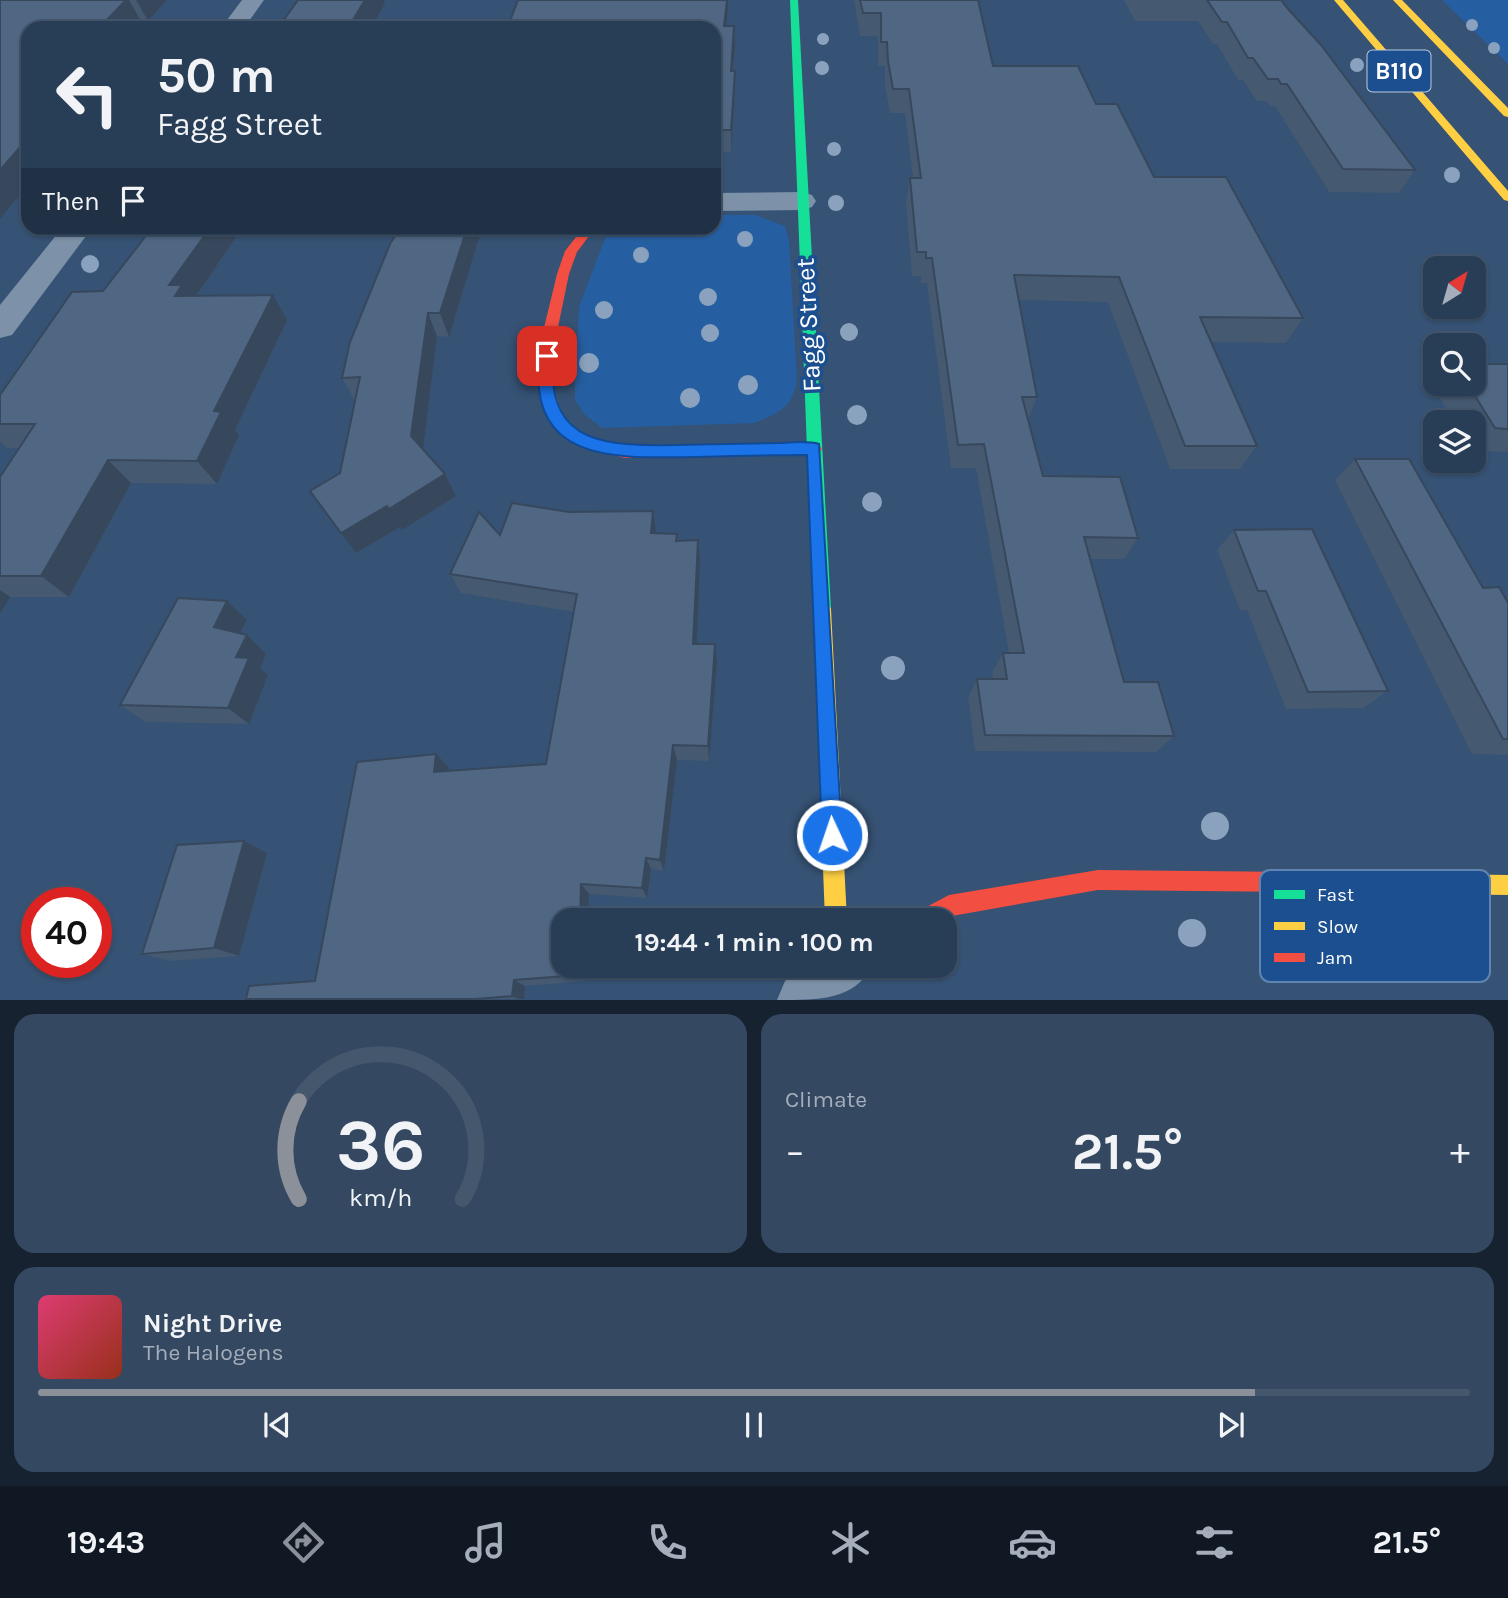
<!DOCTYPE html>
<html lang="en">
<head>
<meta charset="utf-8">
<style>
  body { margin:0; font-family:Karla,sans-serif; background:#344961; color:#f1f3f6; height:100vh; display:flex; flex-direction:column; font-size:26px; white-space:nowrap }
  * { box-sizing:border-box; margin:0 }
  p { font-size:23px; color:#a5aeba }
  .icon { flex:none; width:38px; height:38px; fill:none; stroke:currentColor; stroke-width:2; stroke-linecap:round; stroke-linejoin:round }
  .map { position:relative; height:1000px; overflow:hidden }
  .details { display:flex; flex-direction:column; gap:14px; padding:14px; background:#162230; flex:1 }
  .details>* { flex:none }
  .top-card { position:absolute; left:21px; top:21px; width:700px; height:214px; border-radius:21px; box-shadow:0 2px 5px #0004,0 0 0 2px #44576d; background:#283e57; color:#f1f3f6; overflow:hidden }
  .needle { width:46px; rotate:37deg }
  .tools { position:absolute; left:1423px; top:256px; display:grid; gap:14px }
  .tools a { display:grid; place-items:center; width:63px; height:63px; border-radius:14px; background:#283e57; box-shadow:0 2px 5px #0004,0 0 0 2px #44576d; font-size:35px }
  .speed { position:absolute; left:21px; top:887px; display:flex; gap:14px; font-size:35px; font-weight:700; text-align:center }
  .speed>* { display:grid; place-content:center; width:91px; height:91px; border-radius:50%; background:#283e57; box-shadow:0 2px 5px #0004,0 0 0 2px #44576d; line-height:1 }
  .speed .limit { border:10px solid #d22; background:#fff; color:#111 }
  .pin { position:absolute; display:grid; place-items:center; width:60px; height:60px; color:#fff; margin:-30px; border-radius:14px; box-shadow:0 4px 10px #0006 }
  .me { position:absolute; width:77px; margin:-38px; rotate:357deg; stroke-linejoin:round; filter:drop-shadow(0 0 5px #0008) }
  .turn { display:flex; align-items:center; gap:24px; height:147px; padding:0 21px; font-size:32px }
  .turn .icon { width:91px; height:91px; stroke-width:2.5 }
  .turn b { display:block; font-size:49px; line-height:60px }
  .then { display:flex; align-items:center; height:66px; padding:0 21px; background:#0003; gap:14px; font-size:26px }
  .big { font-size:52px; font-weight:700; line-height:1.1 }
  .details .widget { flex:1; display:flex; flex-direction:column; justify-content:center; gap:10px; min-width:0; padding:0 24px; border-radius:21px; background:#344961 }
  .details .dial { align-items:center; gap:0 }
  .dial svg { height:182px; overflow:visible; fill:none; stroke:#44576d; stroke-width:7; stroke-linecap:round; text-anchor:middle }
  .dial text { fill:#f1f3f6; stroke:none }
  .song { display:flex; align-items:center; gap:21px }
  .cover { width:84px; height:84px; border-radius:10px; background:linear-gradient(135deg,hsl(340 70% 55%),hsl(10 70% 35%)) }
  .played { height:7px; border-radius:4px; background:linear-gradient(90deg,#8c9099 85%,#44576d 85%) }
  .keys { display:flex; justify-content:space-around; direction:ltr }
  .heat { display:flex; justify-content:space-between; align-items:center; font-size:38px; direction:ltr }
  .details .tiles { flex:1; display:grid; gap:14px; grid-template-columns:1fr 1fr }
  .widget:last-child { grid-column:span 2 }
  .trip { position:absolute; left:551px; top:908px; width:406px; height:70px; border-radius:21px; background:#283e57; box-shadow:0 2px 5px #0004,0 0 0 2px #44576d; font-weight:700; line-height:70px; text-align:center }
  .menu { display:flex; height:112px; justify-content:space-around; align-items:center; background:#101923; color:#a5aeba }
  .menu .icon { width:49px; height:49px }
  .menu .on { color:#8c9099 }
  .menu b { font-size:32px; color:#f1f3f6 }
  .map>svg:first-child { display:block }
  .green { fill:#265fa1 }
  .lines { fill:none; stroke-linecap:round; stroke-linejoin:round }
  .street { fill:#7d92a8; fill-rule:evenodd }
  .fast { fill:#16e098; fill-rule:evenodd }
  .slow { fill:#ffcf43; fill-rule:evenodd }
  .jam { fill:#f24e42; fill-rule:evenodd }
  .tree { fill:#8aa2be }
  .wall { fill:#455971 }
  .shaded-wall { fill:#38485c }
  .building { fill:#506783; stroke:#38485c; stroke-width:2 }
  .route { fill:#1a73e8; stroke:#114b97; stroke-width:2 }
  .labels { text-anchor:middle; stroke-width:7; stroke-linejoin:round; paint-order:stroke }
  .shield { fill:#1b4f8f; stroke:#bbcadd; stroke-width:2 }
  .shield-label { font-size:24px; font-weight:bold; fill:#fff }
  .street-label { font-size:26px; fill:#fff; stroke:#1b4f8f }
  .key { fill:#1b4f8f; stroke:#5f84b1; stroke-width:2 }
  .key-label { font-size:19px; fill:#fff }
</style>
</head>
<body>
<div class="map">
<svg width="1508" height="1000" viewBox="0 0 1508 1000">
  <rect width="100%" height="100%" fill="#365274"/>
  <path class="green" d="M1442,0h66v64z
    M714,215h41l30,11 4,14 8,141c-6,28 -17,31 -42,42l-153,5 -18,-14 -9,-14v-17l4,-76 30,-79h105z"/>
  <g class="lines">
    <path class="street" d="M242,0h22l-20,28h-23z
      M802,192l10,3 4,6 -4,6 -10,3 -88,1v-18z
      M62,228h30l-80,107 -12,3v-33z
      M803,966h70c-20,34 -52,34 -96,34l8,-19z"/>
    <path class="fast" d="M790,0h8l33,609 -3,5 -6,3 -6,-3 -3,-5z"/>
    <path class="slow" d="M1334,0h9l165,191v10l-4,-1z
      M1393,0h9l106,108v9l-4,-1z
      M822,601l6,3 3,5 16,311h-22l-12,-311 3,-5z
      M1289,872l219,3v20l-219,-3 -7,-3 -3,-7 3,-7z"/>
    <path class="jam" d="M583,228h12l-18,24 -8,22 -12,58 -6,48 11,35 10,12 21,12 32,7 189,-3 5,2 3,4 -3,4 -194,5 -41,-10 -22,-13 -14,-18 -11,-37 6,-48 14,-58 8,-23z
      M1098,870l191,2 7,3 3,7 -3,7 -7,3 -191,-2 -146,26 -7,4h-31l3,-8 32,-17z"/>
  </g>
  <g class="tree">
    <circle cx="1472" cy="25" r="6"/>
    <circle cx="823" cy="39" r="6"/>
    <circle cx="1494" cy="48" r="6"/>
    <circle cx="1357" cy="65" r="7"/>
    <circle cx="822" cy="68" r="7"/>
    <circle cx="834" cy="149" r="7"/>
    <circle cx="1452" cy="175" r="8"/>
    <circle cx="836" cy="203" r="8"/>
    <circle cx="745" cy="239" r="8"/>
    <circle cx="641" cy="255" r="8"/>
    <circle cx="90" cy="264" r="9"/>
    <circle cx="708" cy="297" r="9"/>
    <circle cx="604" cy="310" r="9"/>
    <circle cx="849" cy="332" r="9"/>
    <circle cx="710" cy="333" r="9"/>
    <circle cx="589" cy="363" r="10"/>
    <circle cx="748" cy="385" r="10"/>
    <circle cx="690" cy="398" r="10"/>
    <circle cx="857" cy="415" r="10"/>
    <circle cx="872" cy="502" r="10"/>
    <circle cx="893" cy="668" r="12"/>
    <circle cx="1215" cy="826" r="14"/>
    <circle cx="1192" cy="933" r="14"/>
  </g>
  <path class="wall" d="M0,0h167l-19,21 -120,7v157l-28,34z
    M854,0h124l15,66 103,38 58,73 149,141 -17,25 -75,-1 46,104 -17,23h-70l-62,-167 -89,-2 18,97 -9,22 15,57 95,62 -14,21h-34l34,123 50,54 -18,16 -181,-1 -7,-54 9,-18h16l-1,-7 11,-19h6l-33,-185h-25l-24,-185h-6v-7h-9l-6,-73 4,-25h3l-8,-65h-15l-5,-27v-20h-7v-30h-18z
    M1124,0h157l134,170 -16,23 -70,-1 -54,-86h-5l-4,-5h-9l-14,-21h-5l-21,-36h-4l-15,-23h-63z
    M728,8l-1,18h7l1,21 -2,24h2v22l-4,59h-10v5h-7v-129h-203l-1,-7z
    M242,228l-45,68 90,24 -52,110 4,5 -22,49 -86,-1 -62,114h-59l-10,17v-137l20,-29h-13l-7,-6v-47l103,-104z
    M400,228h85l-7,13 -29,96 -12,-1 -14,114 22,24 11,22 -54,34 -2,-3 -44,26 -46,-62 30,-18 15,-72 -13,-23z
    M1508,364v88l-34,-1v-29h-20l-19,-32 6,-7h33z
    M1355,459l128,129 25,15v152l-36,-1 -137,-274z
    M1234,530l154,161 -25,17 -77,1 -39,-99h-7l-23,-60z
    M656,533l21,1 1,7 20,-1 2,20 -4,84 21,18 -8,99 -32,-1 -13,111 -13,-2 -4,29 -58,-4 -2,87 -62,5 -1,13h-278l69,-18 134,-213v3l97,-7 28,-152 -113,-19 -11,-19 50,-39z
    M247,620l-7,14 7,1 19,19 -6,14 8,7 -19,49 -103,-2 -26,-17z
    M244,841l23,12 -28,103 -68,5 -29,-7z"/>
  <path class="shaded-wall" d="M126,0h3l12,21 -6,7h-36z
    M136,0h31l-19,21z
    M365,0h19l1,3 -14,25h-23z
    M727,0h1v8l-3,39 -1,-21z
    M734,26l1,21 -4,46v-22z
    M735,71v22l-4,59v-22z
    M28,138v47l-28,34v-49z
    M210,228h32l-49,73v20l-24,-36z
    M467,228h18l-7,13 -29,96 -9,-24z
    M273,295l14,25 -52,110 4,5 -22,49 -20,-23 17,-50z
    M428,313l9,23 -15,122 -11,-22z
    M108,460l23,23 -62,114 -28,-21z
    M445,474l11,22 -54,34 -13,-21z
    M387,506l13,21 -44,26 -15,-20z
    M653,511l3,21 -1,21 -4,-20z
    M698,540l2,20 -4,101 -3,-17z
    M0,590l10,7 -10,17z
    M227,601l20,19 -13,25 -20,-18z
    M247,635l19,19 -6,14 8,7 -19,49 -21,-16 8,-51z
    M715,644l2,18 -8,99 -1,-15z
    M673,745l4,15 -13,111 -4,-11z
    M436,754l13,14 -2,18 -13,-14z
    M244,841l23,12 -28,103 -25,-8z
    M646,858l5,11 -4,29 -5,-10z
    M581,884l8,10 -1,26h-8z
    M579,966h8v15l-9,-6z
    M514,980l11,6 -1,13h-5l-7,-3z"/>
  <path class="building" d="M0,0h126l-27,28h-71v110l-28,32z
    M298,0h67l-17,28h-70z
    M518,0h209l-3,26h10l-3,45h4l-4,59h-10l-1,5 -6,-1v-106h-180l2,-7h-26z
    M860,0h118l15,66h85l18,38h21l37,73h72l77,141 -103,-1 57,129h-72l-66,-169 -105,-2 23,122h-15l21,79 77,1 18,61 -54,-1 40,145h34l16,54 -189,-1 -8,-56h30l-4,-26h21l-40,-209 -26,1 -26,-187h-6v-6h-9l-7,-74h11l-12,-89h-16l-5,-28 -1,-19h-6v-29h-18z
    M1207,0h74l7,9 33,36 94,125 -72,-1 -56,-85h-6l-3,-5h-10l-15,-21h-5l-21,-36h-5z
    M152,228h58l-41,57h13l-7,11 98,-1 -59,116 7,1 -24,49 -89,-1 -67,116h-41v-99l35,-53h-35v-29l72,-103 31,-1z
    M400,228h67l-27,85h-12l-17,123 34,38 -56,35 -2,-3 -46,27 -31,-42 30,-18 20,-96 -18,1 8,-36 40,-98z
    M1474,364h34v65l-13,-1 -28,-45h7z
    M1355,459h54l74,129 16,-1 9,16v136h-5z
    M512,503l57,9 84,-1 -2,22 26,1 -1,7 22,-1 -5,104h22l-7,102 -35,-1 -13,115 -14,-2 -4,30 -61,-4 -1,36h-16v46h15l-1,9 -64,5 -2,16 -37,3h-229l3,-13 66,-5 42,-219 79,-8 -2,18 112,-8 31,-170 -127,-20 29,-62 21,23z
    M1312,529l76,162 -80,1 -42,-101h-8l-24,-61z
    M178,598l49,3 -13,26 33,8 -11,22 13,1 -21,50 -108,-3z
    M244,841l-30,107 -72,6 35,-109z"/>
  <path class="route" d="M547,351l7,5c-11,91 57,90 125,89 33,-1 65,-1 97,-2 14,0 30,-3 43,1l23,391 -3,8 -7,3 -7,-3 -3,-8 -15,-380c-38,0 -75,1 -113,2 -76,1 -169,7 -154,-101z"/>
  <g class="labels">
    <rect class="shield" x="1367.5" y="50.5" width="63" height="41" rx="5"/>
    <g class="shield-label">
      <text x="1399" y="79">B110</text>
    </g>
    <g class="street-label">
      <text transform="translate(808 325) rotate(-93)" y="9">Fagg Street</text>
    </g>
  </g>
  <rect x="1260" y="870" width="230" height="112" rx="10" class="key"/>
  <rect x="1274" y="890" width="31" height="9" fill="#16e098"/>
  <rect x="1274" y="922" width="31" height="8" fill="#ffcf43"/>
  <rect x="1274" y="953" width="31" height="9" fill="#f24e42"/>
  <g class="key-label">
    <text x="1317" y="901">Fast</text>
    <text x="1317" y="933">Slow</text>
    <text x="1317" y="964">Jam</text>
  </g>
</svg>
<div class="tools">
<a><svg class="needle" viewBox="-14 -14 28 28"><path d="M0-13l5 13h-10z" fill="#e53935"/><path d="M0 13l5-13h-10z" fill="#a5aeba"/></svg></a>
<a><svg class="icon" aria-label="search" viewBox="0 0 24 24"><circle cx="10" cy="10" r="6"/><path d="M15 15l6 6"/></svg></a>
<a><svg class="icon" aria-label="layers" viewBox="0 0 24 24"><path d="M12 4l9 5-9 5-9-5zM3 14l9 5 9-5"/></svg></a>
</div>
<div class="speed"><div class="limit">40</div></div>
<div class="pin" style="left:547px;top:356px;background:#d93025"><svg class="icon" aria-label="arrive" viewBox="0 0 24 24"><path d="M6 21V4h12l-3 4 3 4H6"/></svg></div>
<svg class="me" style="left:832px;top:835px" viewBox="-20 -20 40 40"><circle r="17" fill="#1a73e8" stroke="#fff" stroke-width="3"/><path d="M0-11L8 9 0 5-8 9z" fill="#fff"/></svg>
<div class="trip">19:44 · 1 min · 100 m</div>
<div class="top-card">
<div class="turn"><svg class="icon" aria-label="left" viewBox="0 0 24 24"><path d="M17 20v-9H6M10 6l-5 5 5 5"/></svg><div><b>50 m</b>Fagg Street</div></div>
<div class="then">Then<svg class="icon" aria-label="arrive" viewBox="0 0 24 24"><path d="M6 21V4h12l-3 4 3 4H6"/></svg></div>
</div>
</div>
<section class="details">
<div class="tiles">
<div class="widget dial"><svg viewBox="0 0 100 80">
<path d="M14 69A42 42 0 1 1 86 69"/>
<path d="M14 69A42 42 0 0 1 14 26" stroke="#8c9099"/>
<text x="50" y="56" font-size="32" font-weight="700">36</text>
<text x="50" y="72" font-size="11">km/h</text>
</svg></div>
<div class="widget"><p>Climate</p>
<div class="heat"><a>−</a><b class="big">21.5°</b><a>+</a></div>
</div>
<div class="widget">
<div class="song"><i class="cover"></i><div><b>Night Drive</b><p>The Halogens</p></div></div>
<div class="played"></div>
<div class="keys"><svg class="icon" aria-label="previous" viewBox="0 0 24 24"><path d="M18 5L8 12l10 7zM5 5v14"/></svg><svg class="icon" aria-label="pause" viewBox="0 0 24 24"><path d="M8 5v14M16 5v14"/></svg><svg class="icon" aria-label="next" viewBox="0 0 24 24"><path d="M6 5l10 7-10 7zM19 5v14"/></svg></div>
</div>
</div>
</section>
<nav class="menu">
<b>19:43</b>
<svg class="icon on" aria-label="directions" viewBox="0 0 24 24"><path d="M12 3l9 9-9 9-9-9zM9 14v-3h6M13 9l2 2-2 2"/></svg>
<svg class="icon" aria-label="music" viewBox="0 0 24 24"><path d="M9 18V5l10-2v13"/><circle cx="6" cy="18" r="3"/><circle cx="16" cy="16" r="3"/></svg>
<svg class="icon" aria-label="phone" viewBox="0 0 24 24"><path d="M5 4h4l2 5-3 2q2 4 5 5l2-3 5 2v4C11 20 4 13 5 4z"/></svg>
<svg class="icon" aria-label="climate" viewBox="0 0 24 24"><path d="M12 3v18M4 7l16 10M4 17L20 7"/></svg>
<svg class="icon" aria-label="car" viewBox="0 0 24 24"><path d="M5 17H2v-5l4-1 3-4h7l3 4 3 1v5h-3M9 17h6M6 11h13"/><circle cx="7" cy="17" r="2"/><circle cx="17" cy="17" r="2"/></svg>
<svg class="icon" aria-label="filters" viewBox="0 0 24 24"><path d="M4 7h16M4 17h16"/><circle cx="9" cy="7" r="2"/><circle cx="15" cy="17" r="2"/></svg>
<b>21.5°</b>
</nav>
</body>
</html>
